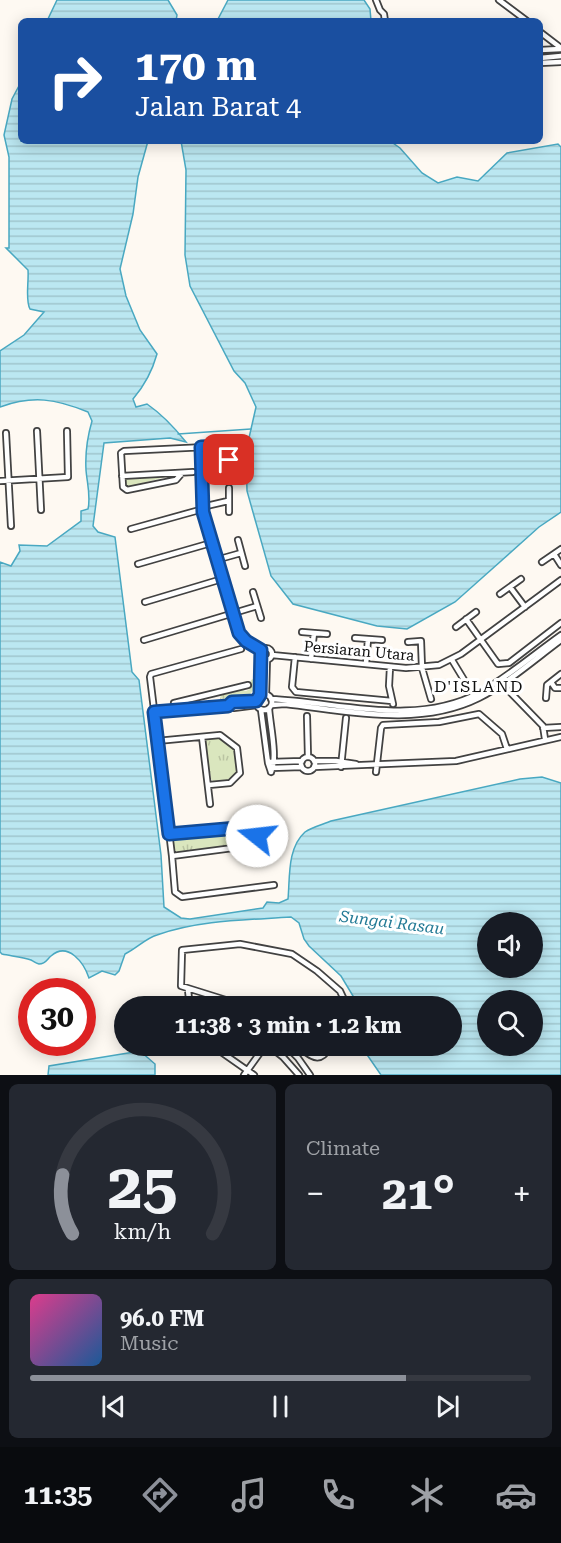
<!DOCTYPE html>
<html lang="en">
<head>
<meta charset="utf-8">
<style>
  body { margin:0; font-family:"Roboto Serif",serif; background:#242831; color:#f1f3f6; height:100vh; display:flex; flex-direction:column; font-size:22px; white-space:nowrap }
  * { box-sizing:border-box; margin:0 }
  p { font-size:20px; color:#9ea1a6 }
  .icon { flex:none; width:33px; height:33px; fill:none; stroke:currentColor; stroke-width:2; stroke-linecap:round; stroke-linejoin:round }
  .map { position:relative; height:1075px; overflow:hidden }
  .drawer { display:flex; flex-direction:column; gap:9px; padding:9px; background:#0d0f14; flex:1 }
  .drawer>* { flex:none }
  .banner { position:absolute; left:18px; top:18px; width:525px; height:126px; border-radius:9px; box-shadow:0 3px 15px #0003; background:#1a4fa0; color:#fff; overflow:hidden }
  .fabs { position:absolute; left:477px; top:912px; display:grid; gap:12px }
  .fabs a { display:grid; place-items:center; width:66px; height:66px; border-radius:50%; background:#171b24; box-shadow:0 3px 15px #0003; font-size:30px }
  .speed { position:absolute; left:18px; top:978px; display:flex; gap:12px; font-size:30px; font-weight:700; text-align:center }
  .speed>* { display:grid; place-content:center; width:78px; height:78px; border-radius:50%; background:#171b24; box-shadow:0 3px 15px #0003; line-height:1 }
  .speed .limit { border:9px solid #d22; background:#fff; color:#111 }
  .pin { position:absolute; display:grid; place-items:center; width:51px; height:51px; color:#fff; margin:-26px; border-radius:12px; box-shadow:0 3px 9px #0006 }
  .me { position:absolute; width:66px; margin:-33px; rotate:286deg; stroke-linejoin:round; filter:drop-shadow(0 0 4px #0008) }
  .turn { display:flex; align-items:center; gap:21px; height:126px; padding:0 18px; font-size:27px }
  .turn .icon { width:78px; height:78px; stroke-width:2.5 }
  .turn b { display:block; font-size:42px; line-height:51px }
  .big { font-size:45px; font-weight:700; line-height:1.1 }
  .drawer .tile { flex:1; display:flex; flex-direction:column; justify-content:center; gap:9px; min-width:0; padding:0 21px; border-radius:9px; background:#242831 }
  .drawer .dial { align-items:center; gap:0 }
  .dial svg { height:156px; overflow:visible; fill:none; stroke:#363941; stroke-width:7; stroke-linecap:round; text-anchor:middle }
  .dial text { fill:#f1f3f6; stroke:none }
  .song { display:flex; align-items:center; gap:18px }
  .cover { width:72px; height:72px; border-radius:9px; background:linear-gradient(135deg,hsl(330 70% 55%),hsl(210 70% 35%)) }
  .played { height:6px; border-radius:3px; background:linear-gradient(90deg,#8c9099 75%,#363941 75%) }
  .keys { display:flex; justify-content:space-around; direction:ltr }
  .heat { display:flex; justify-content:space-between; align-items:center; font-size:33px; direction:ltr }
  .drawer .tiles { flex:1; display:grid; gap:9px; grid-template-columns:1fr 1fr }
  .tile:last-child { grid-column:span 2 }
  .trip { position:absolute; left:114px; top:996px; width:348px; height:60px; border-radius:30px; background:#171b24; box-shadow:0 3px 15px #0003; font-weight:700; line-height:60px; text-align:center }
  .menu { display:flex; height:96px; justify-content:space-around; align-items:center; background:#090b0e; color:#9ea1a6 }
  .menu .icon { width:42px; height:42px }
  .menu .active { color:#8c9099 }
  .menu b { font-size:27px; color:#f1f3f6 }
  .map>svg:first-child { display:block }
  .grass { fill:url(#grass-tufts) }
  .water { fill:url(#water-rules); stroke:#49a8c1; stroke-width:1.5; fill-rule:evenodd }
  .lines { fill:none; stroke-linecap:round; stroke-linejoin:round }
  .stream { stroke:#49a8c1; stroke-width:1.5 }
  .minor-casing { stroke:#424242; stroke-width:8 }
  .minor { stroke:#fff; stroke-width:4.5 }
  .route-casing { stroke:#114b97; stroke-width:15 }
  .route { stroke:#1a73e8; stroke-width:10 }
  .labels { text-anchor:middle; stroke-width:6; stroke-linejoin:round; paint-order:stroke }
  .street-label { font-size:15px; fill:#0f0f0f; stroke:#fff }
  .neighbourhood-label { font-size:16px; letter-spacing:1.5px; fill:#0f0f0f; stroke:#fff }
  .water-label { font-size:16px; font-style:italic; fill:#237a95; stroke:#fff }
</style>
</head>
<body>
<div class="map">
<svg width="561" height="1075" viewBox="0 0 561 1075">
  <defs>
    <pattern id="grass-tufts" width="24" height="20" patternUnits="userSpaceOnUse" patternTransform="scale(1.5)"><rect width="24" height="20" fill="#dae6be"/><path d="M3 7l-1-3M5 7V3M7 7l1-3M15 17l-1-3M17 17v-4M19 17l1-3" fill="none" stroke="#bac4a2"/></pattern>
    <pattern id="water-rules" width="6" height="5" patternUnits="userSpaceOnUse" patternTransform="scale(1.5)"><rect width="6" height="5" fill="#bbe7f1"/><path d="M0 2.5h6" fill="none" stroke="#a0c5cd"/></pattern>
  </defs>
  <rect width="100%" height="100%" fill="#fef9f2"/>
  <path class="grass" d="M170,476l-43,11 -3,-7 3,-3z
    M253,679l1,10 -6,8 -28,2 1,-5 18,-5 7,2 4,-2 1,-9z
    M219,737l17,13 3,19 -10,11 -16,1 -2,-2 -6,-37 2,-4z
    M249,829l5,3v7l-3,4 -73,9 -4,-2 -1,-11 3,-4z"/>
  <path class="water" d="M57,0h111l9,15 -1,6h-129z
    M228,0h136l6,9 1,12h-154z
    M21,82v59h127l-10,36 -5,37 -13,55 6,27 14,34 17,24c-5,18 -12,31 -24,45l3,8 11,-3c16,11 27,23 39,38l-16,-4 -66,5 -11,83 5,6 17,5 17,135 7,8 22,175 3,52 17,11 9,1 73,-11 4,-6 12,1 9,-4c2,-21 -1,-51 17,-67 7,-5 19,-8 26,-11l189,-42 22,-2 19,6v292h-180l-20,-29h91v-40h-93l-18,-30 -32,-30 -5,-7 -5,-16 -8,-6c-44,3 -92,3 -134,18 -11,3 -21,14 -32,19l-6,17 -4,4 -13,-4 -13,7c-5,-15 -21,-37 -38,-22 -4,3 -5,8 -12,8 -4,-1 -4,-2 -8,-4 -9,-3 -20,-4 -29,-6l-2,-2v-390l11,4 9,-15 -1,-6 28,1 34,-25v-10l7,-2c3,-13 -1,-26 -2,-39 -1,-18 1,-32 6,-49l-4,-9c-32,-13 -55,-17 -88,-5v-56l24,-16 20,-23 -14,-3c-5,-9 -1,-27 -2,-39l-22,-22h3v-91l-5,-22 8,-36zM532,922v46h-44v-46zM532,1000v46h-44v-46z
    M181,141h209l10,7 22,25 16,10 19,-6 21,4 29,-28 51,-9 3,3v365l-22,15 -84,75 -48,27 -30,-3 -84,-22 -22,-28 -24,-85 -1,-40 10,-44 -11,-24 -11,-12 -44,-85 -5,-31 1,-85z
    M140,1051l15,13v11h-107l1,-9z"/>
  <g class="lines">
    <path class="stream" d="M178,434l73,-5"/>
    <g class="minor-casing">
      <path id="minor" d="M376,0l4,10 4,4 1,7
        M499,0l28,21
        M540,32l21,16
        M540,50l21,-1
        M540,58l21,-2
        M540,63l21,-1
        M37,431l4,79
        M6,433l5,93
        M201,447l2,65 36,121 7,8 15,9
        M182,473l-6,7 -49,10 -4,-3 -2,-34 3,-2 102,-5 3,4v10
        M122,476l71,-4
        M0,481l68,-4 -1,-46
        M229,488v24
        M202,507l26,-6
        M131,529l72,-20
        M238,540l7,26
        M554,554l7,11
        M216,560l25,-7
        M542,562l19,-13
        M138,564l73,-21
        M510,587l15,20
        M253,592l8,26
        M500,594l21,-15
        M145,602l77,-23
        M466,619l32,45 11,-1 52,-40
        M456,627l20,-15
        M302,632l25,2
        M355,638l27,2
        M144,640l113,-34
        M408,642l13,-1 1,27 9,31
        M260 654a6 6 0 1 1 12 0a6 6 0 1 1-12 0Z
        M241,649l-90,25 -1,3 22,179 3,36 7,5 92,-12
        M272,655l134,13 33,-3 22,-11 100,-74
        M295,657l-3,30 4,5 96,9
        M311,659l3,-26
        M452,660l17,28
        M366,664l2,-25
        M390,667l-1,19 4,18
        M551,682l4,6h6
        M509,691l34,35 2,13
        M256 702a8 8 0 1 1 16 0a8 8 0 1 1-16 0Z
        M260,695v-22l2,-15
        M266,695l1,-36
        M546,698l1,-13 14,-11
        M271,699c69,3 143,28 208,-6 29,-16 55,-39 82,-58
        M174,703l74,-18
        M272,705l13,-1c63,7 134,24 194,-6 29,-15 55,-38 82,-58
        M228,706l6,2 23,-3
        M269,708c1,17 9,50 2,64
        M261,710l7,53 3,9
        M154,712l64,-5 10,-1 7,-4 21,-1
        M307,716l1,41
        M543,728l18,-1
        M202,737l8,67
        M157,741l63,-6 17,13 3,25 -10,10 -21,2
        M301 764a7 7 0 1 1 14 0a7 7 0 1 1-14 0Z
        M314,761h22l20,3
        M270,762l32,-1
        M314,767l142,-6 105,-24
        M341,767l5,-49
        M271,768l31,-1
        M376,772l5,-44 2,-3 56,-3 40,-8 23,20 5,15
        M169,834l80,-7 7,4v14l-84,11
        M256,845h14
        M188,990l1,9 2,4 33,3
        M245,1006l-64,-20 1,-36 58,-6 52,10 25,17 23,20 7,15
        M204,1046l10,1 40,28
        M269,1046l14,11 16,18
        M286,1046l12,12 12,17
        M297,1046c16,11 22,19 34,0
        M244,1075l21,-29"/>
    </g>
    <use href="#minor" class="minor"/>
  </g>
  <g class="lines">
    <g class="route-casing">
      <path id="route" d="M229,460l-1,-10 -2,-4 -25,1 2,65 36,121 7,8 15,9 -1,45 -4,6 -24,1 -4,4 -74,6 15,122 80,-7 7,4 1,5"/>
    </g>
    <use href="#route" class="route"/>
  </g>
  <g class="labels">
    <g class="street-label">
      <text transform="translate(359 651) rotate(5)" y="5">Persiaran Utara</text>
    </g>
    <g class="neighbourhood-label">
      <text x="479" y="692">D'ISLAND</text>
    </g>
    <g class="water-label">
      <text transform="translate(392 922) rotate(7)" y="6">Sungai Rasau</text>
    </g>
  </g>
</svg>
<div class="fabs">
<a><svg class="icon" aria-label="sound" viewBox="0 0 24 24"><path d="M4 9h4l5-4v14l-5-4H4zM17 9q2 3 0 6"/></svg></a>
<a><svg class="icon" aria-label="search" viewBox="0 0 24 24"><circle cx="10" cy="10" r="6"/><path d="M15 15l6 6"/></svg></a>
</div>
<div class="speed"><div class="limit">30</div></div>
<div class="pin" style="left:229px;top:460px;background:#d93025"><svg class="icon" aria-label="arrive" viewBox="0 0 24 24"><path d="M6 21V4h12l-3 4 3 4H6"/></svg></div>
<svg class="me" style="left:257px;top:836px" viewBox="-20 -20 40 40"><circle r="19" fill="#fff"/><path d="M0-13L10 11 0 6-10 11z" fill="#1a73e8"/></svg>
<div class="trip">11:38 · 3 min · 1.2 km</div>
<div class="banner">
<div class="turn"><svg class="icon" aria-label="right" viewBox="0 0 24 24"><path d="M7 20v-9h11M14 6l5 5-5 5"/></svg><div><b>170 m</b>Jalan Barat 4</div></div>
</div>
</div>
<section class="drawer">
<div class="tiles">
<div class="tile dial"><svg viewBox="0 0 100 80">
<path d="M14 69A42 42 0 1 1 86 69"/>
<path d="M14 69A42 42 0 0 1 9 39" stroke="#8c9099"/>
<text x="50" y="56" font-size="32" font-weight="700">25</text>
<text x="50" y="72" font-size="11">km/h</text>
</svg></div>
<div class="tile"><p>Climate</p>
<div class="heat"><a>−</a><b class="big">21°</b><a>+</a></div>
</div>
<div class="tile">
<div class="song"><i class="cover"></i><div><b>96.0 FM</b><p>Music</p></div></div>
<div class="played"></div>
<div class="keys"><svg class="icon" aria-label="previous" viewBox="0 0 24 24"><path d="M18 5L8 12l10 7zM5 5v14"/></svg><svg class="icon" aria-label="pause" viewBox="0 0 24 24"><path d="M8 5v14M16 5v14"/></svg><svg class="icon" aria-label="next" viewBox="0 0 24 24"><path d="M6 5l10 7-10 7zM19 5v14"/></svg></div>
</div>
</div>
</section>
<nav class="menu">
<b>11:35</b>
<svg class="icon active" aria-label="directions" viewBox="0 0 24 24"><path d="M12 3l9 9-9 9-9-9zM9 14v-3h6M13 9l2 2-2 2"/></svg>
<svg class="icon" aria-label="music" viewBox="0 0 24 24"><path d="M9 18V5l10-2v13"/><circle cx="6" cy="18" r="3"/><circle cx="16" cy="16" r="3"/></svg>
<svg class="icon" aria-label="phone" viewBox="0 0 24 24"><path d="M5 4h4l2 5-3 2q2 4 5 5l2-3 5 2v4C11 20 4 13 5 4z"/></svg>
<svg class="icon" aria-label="climate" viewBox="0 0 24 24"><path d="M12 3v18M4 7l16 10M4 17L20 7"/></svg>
<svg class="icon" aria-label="car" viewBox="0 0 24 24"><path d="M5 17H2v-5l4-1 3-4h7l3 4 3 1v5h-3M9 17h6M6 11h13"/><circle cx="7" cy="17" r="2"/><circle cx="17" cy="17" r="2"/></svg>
</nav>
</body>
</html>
